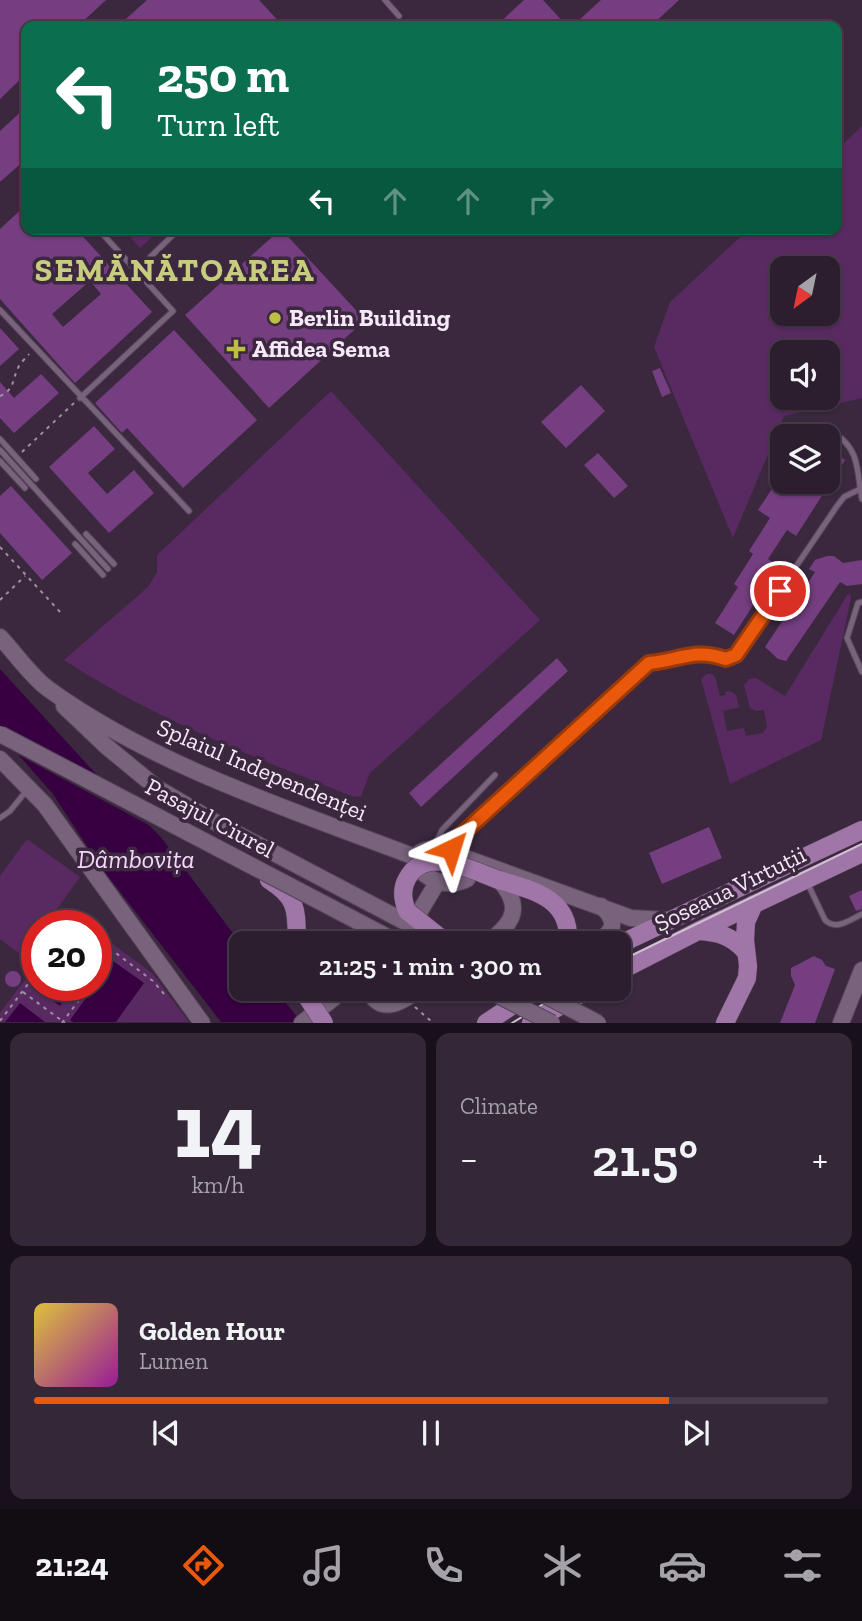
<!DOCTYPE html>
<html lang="en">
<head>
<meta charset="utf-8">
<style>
  body { margin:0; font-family:"Zilla Slab",serif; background:#342737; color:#f1f3f6; height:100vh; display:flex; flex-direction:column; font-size:26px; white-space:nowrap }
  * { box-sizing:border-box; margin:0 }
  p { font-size:23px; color:#a6a2aa }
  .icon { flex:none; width:38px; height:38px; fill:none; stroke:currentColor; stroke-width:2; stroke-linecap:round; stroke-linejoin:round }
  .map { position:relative; height:1023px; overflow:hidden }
  .sheet { display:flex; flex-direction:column; gap:10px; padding:10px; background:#18101a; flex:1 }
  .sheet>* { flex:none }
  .top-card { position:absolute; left:21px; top:21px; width:821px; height:214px; border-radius:14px; box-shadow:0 2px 5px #0004,0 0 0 2px #483c4b; background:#0b6e4f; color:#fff; overflow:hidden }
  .needle { width:46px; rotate:213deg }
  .controls { position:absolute; left:770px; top:256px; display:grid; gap:14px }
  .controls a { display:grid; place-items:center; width:70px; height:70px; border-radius:14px; background:#2c1e2f; box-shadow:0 2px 5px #0004,0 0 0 2px #483c4b; font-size:35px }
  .speed { position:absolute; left:21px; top:910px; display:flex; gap:14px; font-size:35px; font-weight:700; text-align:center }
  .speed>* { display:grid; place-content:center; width:91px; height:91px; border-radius:50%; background:#2c1e2f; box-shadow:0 2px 5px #0004,0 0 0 2px #483c4b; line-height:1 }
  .speed .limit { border:10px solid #d22; background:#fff; color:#111 }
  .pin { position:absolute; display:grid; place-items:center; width:60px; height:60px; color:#fff; margin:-30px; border:4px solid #fff; border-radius:50%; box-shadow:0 2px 7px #0007 }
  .me { position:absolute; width:77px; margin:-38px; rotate:41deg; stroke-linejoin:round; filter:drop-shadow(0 0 5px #0008) }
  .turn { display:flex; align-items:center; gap:24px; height:147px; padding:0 21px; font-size:32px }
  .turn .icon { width:91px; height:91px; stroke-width:2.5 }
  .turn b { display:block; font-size:49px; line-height:60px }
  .lanes { display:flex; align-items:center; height:66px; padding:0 21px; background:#0003; justify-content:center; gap:35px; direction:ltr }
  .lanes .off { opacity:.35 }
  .big { font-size:52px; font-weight:600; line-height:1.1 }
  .sheet .card { flex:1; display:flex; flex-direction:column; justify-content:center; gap:10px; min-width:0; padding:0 24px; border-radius:14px; background:#342737 }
  .sheet .dial { align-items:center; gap:0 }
  .dial b { font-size:91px; line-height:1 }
  .song { display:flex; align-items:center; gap:21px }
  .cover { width:84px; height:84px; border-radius:10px; background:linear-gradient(135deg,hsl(50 70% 55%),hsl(300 70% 35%)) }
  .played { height:7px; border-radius:4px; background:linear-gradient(90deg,#ea580c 80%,#483c4b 80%) }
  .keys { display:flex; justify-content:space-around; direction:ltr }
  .heat { display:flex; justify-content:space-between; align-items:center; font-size:38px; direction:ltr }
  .sheet .tiles { flex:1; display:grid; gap:10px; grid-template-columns:1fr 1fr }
  .card:last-child { grid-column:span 2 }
  .trip { position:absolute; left:229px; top:931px; width:402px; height:70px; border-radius:14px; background:#2c1e2f; box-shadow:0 2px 5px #0004,0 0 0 2px #483c4b; font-weight:600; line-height:70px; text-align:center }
  .tabs { display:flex; height:112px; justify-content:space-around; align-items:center; background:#120c13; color:#a6a2aa }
  .tabs .icon { width:49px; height:49px }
  .tabs .selected { color:#ea580c }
  .tabs b { font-size:32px; color:#f1f3f6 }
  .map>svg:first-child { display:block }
  .green { fill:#592a62; fill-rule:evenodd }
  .water { fill:#370041 }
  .pier { fill:#3b283f }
  .building { fill:#753e80; fill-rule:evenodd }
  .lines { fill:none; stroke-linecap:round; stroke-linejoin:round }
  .lane-casing { stroke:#554457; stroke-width:7 }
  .secondary-casing { stroke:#554457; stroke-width:18 }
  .primary-casing { stroke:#554457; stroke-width:19 }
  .path { stroke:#9f8fa2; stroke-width:2; stroke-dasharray:3.5 5; stroke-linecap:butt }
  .lane { stroke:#78627c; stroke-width:5 }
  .secondary { stroke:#78627c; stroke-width:16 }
  .primary { stroke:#a076a8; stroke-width:18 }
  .tram { stroke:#cfc1d2; stroke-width:2 }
  .secondary-bridge-casing { stroke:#554457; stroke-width:18; stroke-linecap:butt }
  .primary-bridge-casing { stroke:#554457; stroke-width:19; stroke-linecap:butt }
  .secondary-bridge { stroke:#78627c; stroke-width:16 }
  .primary-bridge { stroke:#a076a8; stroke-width:18 }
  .route-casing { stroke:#983908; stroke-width:18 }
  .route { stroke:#ea580c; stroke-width:12 }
  .poi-dot { fill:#bcbf44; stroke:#3b283f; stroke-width:2.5 }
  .labels { text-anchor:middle; stroke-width:7; stroke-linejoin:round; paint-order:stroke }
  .poi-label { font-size:24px; font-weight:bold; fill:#f5e8f7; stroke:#3b283f; text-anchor:start }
  .street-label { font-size:24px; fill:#f5e8f7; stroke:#3b283f }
  .water-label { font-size:26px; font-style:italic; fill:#f6d7fc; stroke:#3b283f }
  .district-label { font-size:32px; font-weight:bold; letter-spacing:2px; fill:#c8cc7e; stroke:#3b283f }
</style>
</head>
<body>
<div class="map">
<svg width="862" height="1023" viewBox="0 0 862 1023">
  <rect width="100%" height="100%" fill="#3b283f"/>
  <path class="green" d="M862,126v272l-78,18 -51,122 -79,-191 16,-45 79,-73h87l1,-79zM782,268h46v45h-46zM782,352h46v45h-46z
    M123,229h38l-21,19z
    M331,391l209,229 -170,153 -9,23 -7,1c-100,-40 -200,-78 -290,-137l84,-73 9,-15v-17z
    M848,594l3,1v3l-30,142 -91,44 -29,-105 6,-5h5l3,3 5,19 6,-1 -1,-3 5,-1 6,4 3,12 -16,4 4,20 17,-3 2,8 17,-3 4,-6 -3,-17 -8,1 -6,-3 -6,-23 5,-6 7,-1 29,18z
    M27,839l53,38 -35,49h-8v11l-14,19 -23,-17v-63z
    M96,932l56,41 37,49h-189v-9l37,-49v21h59z"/>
  <path class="water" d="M0,669l96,105 64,62 81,108 1,45h33l26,33h-80l-121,-156 -47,-72 -53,-60z
    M113,961l31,22 -28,39h-43l-3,-2z
    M37,981v4h37l-14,21 -27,-20z
    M20,1003l25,19h-40z"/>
  <path class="pier" d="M0,727l108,54 50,49 -147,-79 -11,-12z"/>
  <path class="building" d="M0,0h106l-28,26h-52v48l-26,25z
    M147,0h112l24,26h-165z
    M524,0h19l24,26h-71z
    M601,0h78l-28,26h-68l-5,-5z
    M26,107v52l-26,23v-51z
    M26,205v24h50l76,83 -77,71 -75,-84v-70zM90,281l11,13 -38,33 -11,-13z
    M281,229l84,91 -96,88 -84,-93z
    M0,328l19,21 -19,17z
    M174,330l83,90 -74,68 -56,-60 -5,5 -27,-30z
    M660,368l11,25 -9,4 -10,-26z
    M41,374l18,19 -45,40 -14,-15v-36l14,16z
    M581,385l24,26 -39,37 -25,-26z
    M94,426l21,23 -27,24 19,21 27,-24 20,23 -45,40 -60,-66z
    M828,449l17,11 -49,76 -9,-6 -19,29 10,7 -44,69 -19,-12 23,-36 -4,-3 19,-30 -4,-3 21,-33 -12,-8 19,-29h51z
    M598,453l30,33 -14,12 -30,-33z
    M11,486l61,67 -30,27 -42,-47v-37z
    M827,556h7l9,7 19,-3v24l-15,2 -7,-4 -54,79 -8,-2 -13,-12 50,-75 -6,-3 6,-9z
    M557,658l11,13 -147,136 -12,-14z
    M709,827l13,31 -60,26 -13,-31z
    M862,890v19l-6,2 -7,-15z
    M814,956l8,4 4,6 9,3 -20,54h-35l15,-38 -4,-9v-8z
    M5 979a8 8 0 1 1 16 0a8 8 0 1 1-16 0Z"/>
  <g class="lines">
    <g class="lane-casing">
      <path id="lane" d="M385,0l14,16
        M136,271l41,-40
        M0,310l189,201
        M80,398l93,-87 -75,-82
        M801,436c17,-17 45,-1 53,20 5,13 5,29 8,43
        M0,439l36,40
        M0,450l108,119
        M0,461l25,27
        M86,534l28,30
        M75,544l28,31
        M862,602l-4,1 -11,35 15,34
        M0,818l10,-7 17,-21
        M434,847l8,-17 53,-55
        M451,848l10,-13 188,-172c32,-3 45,-15 77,-4l10,-4 101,-149 7,-9 16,-8
        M807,882l18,38c11,11 25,0 37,-6"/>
    </g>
    <g class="secondary-casing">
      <path id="secondary" d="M0,637c15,16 30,38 47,51 107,78 245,122 368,169
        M64,706l42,40 51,42
        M0,759l45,46 157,218
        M477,863l-10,16c-19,10 -43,1 -52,-17 3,-17 21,-13 34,-10l182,66 37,2
        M401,943l37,-62
        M487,943c26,-19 37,-36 12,-63
        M594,943c20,-10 25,-21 7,-37
        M368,989c13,28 34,12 52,0
        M302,1023l43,-34
        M841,1023l21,-53"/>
    </g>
    <g class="primary-casing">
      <path id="primary" d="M269,880c30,19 27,31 28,63
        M499,880c35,11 72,18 69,63
        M698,931c20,1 34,5 47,20
        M337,943c15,-8 29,-5 44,0
        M620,944l242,-114
        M620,971l78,-40 164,-78
        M302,989l11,17
        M486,1023l51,-34
        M531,1023l58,-34
        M725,1023l22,-45 1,-12 -3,-26 1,-18 8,-18"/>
    </g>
    <path class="path" d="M148,229l2,2 16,1
      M0,396c15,-7 12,-16 18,-28 2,-5 8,-10 11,-14
      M22,452l52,-49
      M0,547l61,66
      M0,600l25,-24
      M70,926l4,-5 6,5
      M96,938l57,43 11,13
      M96,976l18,-24
      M23,992l42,31
      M415,1007l18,16
      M0,1021l37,-49
      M62,1023l28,-38"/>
    <use href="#lane" class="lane"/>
    <use href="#secondary" class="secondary"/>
    <use href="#primary" class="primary"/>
    <path class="tram" d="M620,961l242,-117
      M512,1023l56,-34"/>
    <g class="secondary-bridge-casing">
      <path id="secondary-bridge" d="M0,734l399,209
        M157,788l56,33 215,113
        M486,989l66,34
        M533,989l65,34"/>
    </g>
    <g class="primary-bridge-casing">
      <path id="primary-bridge" d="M447,943l-40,-32c-4,-10 -6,-22 0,-32 18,-35 66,-8 92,1
        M313,1006l11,17"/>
    </g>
    <use href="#secondary-bridge" class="secondary-bridge"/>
    <use href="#primary-bridge" class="primary-bridge"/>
  </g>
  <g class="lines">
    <g class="route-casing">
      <path id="route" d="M451,849l10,-14 188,-172c32,-3 45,-15 77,-4l10,-4 44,-64"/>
    </g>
    <use href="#route" class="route"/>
  </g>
  <g class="poi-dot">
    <circle cx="275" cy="318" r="7"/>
    <path d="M232.5 338.5h7v7h7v7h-7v7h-7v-7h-7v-7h7z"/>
  </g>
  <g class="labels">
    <g class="poi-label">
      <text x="289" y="326">Berlin Building</text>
      <text x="252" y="357">Affidea Sema</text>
    </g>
    <g class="street-label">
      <text transform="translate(262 770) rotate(23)" y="8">Splaiul Independenței</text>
      <text transform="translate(210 818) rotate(28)" y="8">Pasajul Ciurel</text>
      <text transform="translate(730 889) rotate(-26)" y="8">Șoseaua Virtuții</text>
    </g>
    <g class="water-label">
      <text x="136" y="868">Dâmbovița</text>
    </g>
    <g class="district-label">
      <text x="175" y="281">SEMĂNĂTOAREA</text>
    </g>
  </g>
</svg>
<div class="controls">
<a><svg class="needle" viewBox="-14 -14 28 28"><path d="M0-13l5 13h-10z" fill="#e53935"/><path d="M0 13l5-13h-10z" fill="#a6a2aa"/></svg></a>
<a><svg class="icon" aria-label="sound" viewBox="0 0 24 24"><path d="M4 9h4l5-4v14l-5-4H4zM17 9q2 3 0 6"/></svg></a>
<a><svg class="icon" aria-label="layers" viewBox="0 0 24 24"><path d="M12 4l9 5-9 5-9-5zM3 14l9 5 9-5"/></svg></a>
</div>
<div class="speed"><div class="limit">20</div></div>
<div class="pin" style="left:780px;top:591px;background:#d93025"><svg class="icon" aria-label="arrive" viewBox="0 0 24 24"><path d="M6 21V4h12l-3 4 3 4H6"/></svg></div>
<svg class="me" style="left:451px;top:849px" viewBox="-20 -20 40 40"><path d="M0-17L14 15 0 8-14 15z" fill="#ea580c" stroke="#fff" stroke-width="4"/></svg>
<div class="trip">21:25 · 1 min · 300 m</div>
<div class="top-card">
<div class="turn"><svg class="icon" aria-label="left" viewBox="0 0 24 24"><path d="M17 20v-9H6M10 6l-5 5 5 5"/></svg><div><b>250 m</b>Turn left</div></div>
<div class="lanes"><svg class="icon" aria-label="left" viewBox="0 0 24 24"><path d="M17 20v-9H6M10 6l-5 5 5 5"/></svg><svg class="icon off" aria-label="ahead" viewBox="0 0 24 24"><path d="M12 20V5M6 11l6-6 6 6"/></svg><svg class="icon off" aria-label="ahead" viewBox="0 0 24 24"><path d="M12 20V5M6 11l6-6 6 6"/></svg><svg class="icon off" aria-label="right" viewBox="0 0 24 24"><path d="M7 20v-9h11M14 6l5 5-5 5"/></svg></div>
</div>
</div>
<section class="sheet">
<div class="tiles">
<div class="card dial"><b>14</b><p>km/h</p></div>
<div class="card"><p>Climate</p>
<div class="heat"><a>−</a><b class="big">21.5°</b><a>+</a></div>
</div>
<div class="card">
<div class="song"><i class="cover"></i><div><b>Golden Hour</b><p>Lumen</p></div></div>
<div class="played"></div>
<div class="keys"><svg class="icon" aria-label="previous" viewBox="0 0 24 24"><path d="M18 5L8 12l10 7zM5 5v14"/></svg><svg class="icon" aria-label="pause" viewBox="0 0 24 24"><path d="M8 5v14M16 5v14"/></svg><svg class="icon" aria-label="next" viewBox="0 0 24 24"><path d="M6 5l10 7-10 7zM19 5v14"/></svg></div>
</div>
</div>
</section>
<nav class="tabs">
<b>21:24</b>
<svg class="icon selected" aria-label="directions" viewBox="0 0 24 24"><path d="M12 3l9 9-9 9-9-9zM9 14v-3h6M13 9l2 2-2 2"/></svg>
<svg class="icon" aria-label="music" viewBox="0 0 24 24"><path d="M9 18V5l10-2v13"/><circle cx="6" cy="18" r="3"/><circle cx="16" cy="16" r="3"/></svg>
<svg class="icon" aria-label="phone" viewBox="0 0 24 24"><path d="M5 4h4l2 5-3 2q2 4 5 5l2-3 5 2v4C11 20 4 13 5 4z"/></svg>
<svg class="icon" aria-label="climate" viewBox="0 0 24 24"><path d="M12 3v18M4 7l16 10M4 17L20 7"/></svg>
<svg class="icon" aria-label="car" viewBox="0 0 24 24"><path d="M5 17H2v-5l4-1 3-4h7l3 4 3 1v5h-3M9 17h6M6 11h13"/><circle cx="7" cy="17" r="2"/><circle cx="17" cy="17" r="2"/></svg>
<svg class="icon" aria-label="filters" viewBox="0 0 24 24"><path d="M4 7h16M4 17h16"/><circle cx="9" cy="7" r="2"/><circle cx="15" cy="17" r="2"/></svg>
</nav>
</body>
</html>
